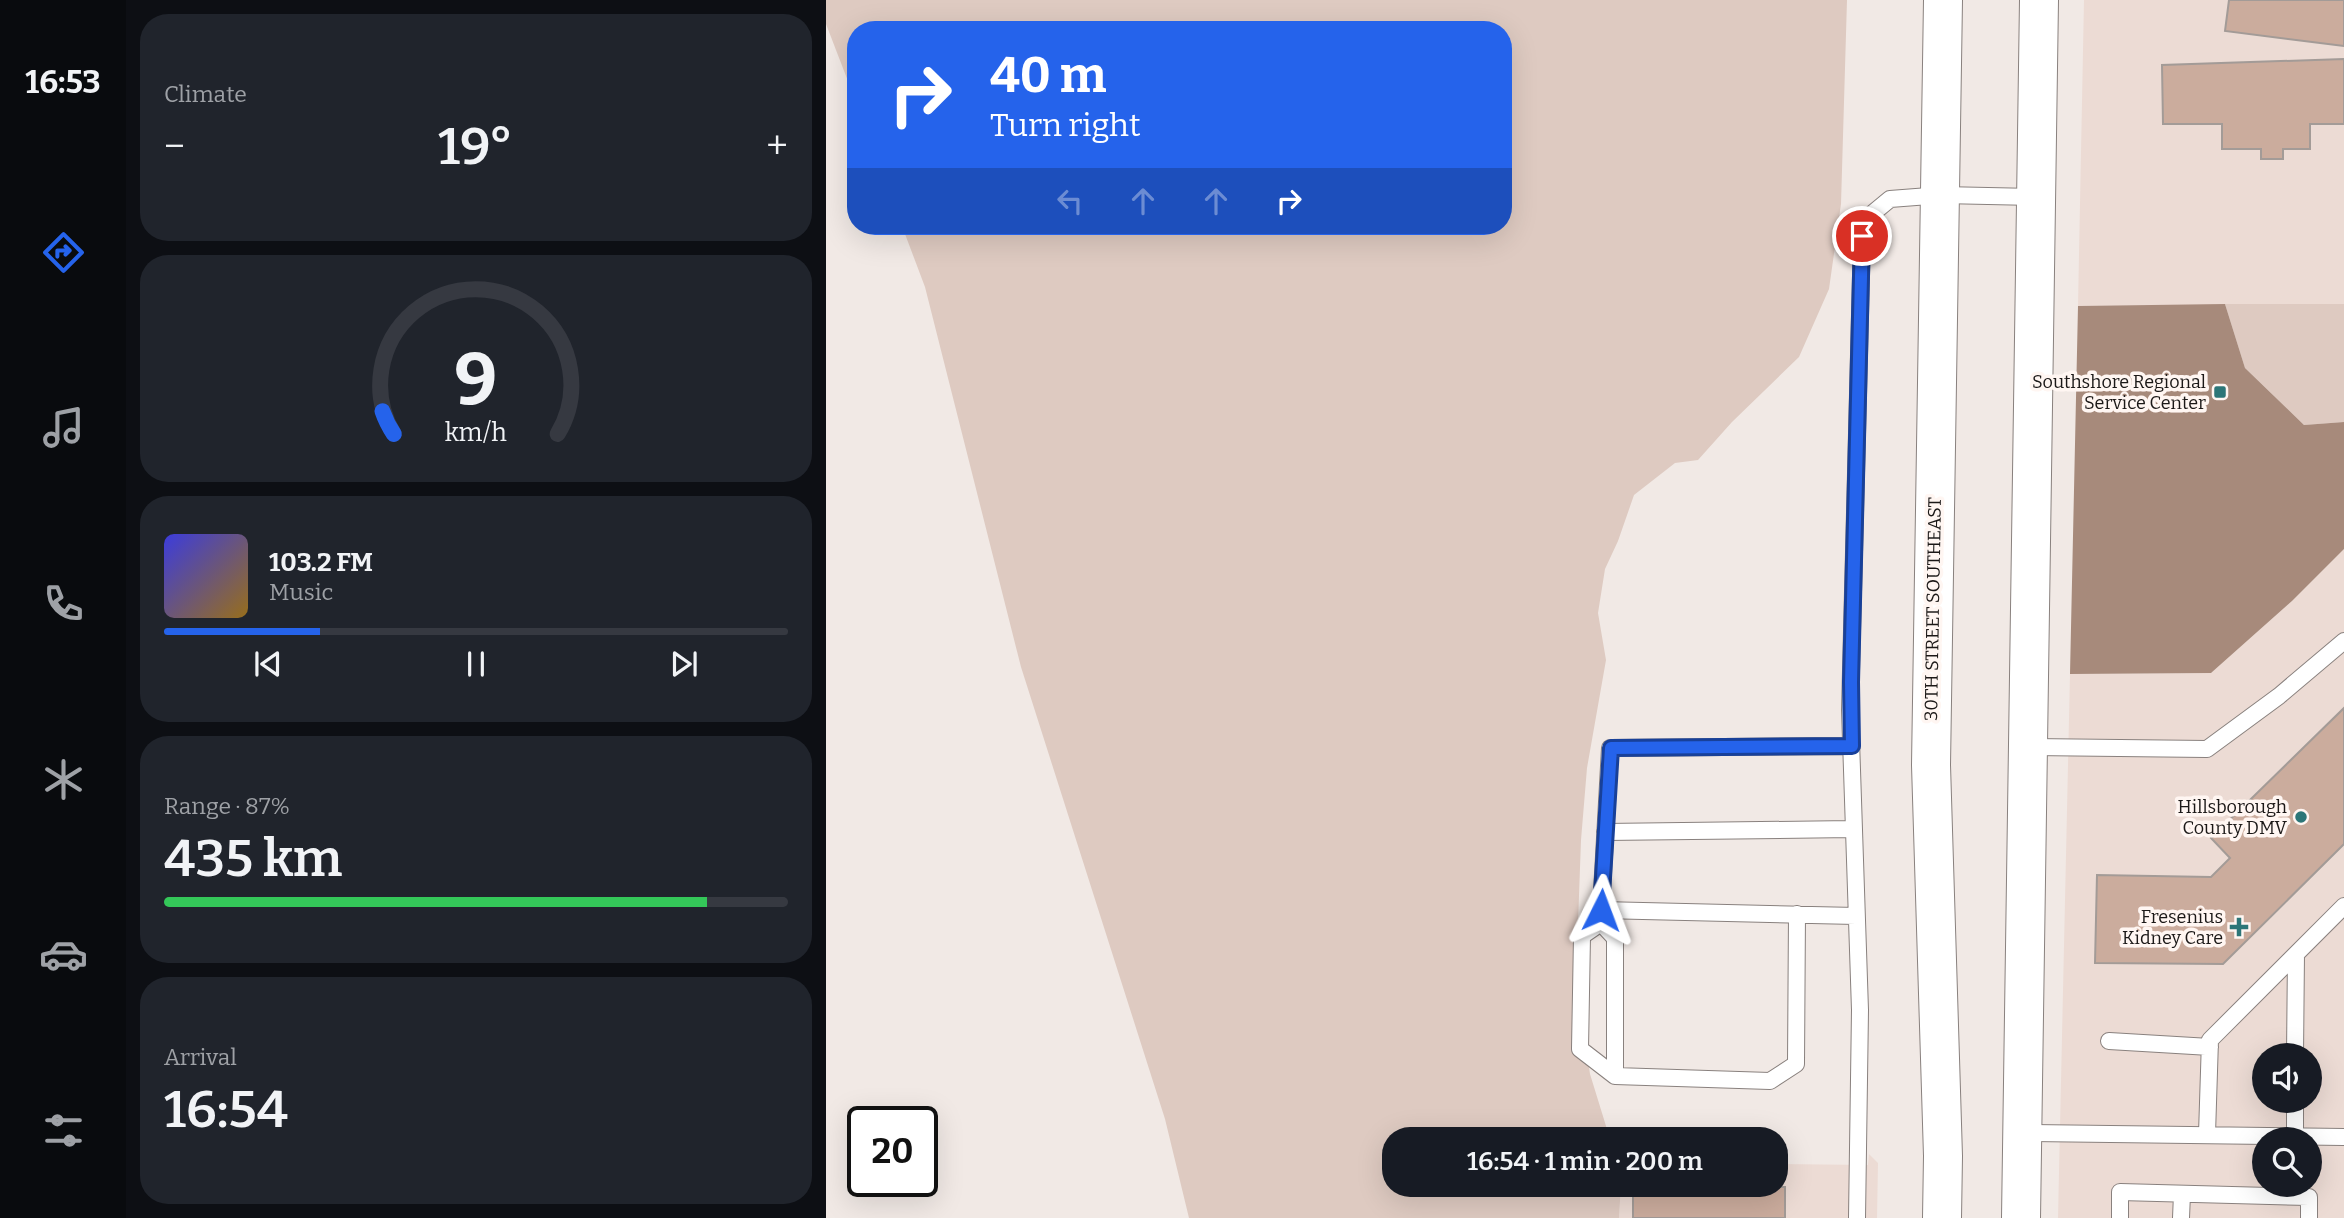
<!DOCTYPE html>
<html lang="en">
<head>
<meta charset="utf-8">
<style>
  body { margin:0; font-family:Bitter,serif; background:#20242c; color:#f1f3f6; height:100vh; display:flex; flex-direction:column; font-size:26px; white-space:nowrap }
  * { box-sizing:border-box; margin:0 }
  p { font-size:23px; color:#9ea1a6 }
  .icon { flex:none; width:38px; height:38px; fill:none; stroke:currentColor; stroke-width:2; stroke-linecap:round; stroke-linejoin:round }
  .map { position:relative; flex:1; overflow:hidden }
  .panel { display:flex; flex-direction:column; gap:14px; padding:14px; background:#0d0f14; width:700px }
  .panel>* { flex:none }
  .banner { position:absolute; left:21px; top:21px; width:665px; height:214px; border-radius:28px; box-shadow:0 7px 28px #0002; background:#2563eb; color:#fff; overflow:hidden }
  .tools { position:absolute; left:1426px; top:1043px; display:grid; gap:14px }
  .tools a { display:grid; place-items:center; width:70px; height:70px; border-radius:50%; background:#171b24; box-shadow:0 7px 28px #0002; font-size:35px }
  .speed { position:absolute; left:21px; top:1106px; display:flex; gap:14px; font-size:35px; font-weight:700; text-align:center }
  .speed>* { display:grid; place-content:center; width:91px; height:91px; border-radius:50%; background:#171b24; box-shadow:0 7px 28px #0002; line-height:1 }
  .speed .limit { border:4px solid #111; border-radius:10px; background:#fff; color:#111 }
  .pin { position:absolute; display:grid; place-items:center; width:60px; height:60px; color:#fff; margin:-30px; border:4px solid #fff; border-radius:50%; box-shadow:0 2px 7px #0007 }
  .me { position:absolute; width:77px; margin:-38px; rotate:3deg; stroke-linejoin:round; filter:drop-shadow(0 0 5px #0008) }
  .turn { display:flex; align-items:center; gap:24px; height:147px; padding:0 28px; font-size:32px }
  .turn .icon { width:91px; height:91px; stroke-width:2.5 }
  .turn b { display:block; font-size:49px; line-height:60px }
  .lanes { display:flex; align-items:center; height:66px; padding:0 28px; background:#0003; justify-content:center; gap:35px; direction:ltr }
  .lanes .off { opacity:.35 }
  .big { font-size:52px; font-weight:600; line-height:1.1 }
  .panel .tile { flex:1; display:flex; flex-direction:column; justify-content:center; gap:10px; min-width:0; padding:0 24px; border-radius:28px; background:#20242c }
  .panel .dial { align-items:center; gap:0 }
  .dial svg { height:182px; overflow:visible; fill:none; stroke:#363941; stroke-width:7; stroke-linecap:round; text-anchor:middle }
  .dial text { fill:#f1f3f6; stroke:none }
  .song { display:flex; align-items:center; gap:21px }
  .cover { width:84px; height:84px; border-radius:10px; background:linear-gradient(135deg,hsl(240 70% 55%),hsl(40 70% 35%)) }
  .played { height:7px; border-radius:4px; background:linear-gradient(90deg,#2563eb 25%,#363941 25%) }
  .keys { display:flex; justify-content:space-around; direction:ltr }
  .heat { display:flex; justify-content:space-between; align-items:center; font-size:38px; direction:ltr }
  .charge { height:10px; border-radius:5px; background:linear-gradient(90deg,#34c759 87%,#363941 0) }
  .trip { position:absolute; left:556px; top:1127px; width:406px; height:70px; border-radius:28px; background:#171b24; box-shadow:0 7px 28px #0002; font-weight:600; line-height:70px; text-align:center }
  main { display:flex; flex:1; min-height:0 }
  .tab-bar { display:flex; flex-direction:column; width:126px; justify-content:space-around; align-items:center; background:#090b0e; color:#9ea1a6 }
  .tab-bar .icon { width:49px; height:49px }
  .tab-bar .selected { color:#2563eb }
  .tab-bar b { font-size:32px; color:#f1f3f6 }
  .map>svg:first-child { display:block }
  .built { fill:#ecdbd4; fill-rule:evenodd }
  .green { fill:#decac1 }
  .water { fill:#a78a7b }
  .building { fill:#cbac9d; stroke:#a39b97; stroke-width:2 }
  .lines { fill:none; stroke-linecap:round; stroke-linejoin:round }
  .service-casing { stroke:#89817e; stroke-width:18 }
  .tertiary-casing { stroke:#89817e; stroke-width:40 }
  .service { stroke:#fff; stroke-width:16 }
  .tertiary { stroke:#fff; stroke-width:38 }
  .route-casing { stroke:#184099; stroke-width:18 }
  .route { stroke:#2563eb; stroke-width:12 }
  .poi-dot { fill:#2c7678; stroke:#fff6f2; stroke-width:2.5 }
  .labels { text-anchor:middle; stroke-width:7; stroke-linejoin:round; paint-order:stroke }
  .poi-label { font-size:18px; fill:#1b1817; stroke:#fff6f2; text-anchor:end }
  .street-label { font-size:18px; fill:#1b1817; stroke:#fff6f2 }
</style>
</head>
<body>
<main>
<nav class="tab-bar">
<b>16:53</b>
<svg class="icon selected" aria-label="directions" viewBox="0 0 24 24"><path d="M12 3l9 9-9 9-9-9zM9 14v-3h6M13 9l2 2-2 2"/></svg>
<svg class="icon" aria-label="music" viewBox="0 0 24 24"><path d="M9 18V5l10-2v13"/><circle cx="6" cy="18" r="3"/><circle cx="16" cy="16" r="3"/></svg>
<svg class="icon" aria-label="phone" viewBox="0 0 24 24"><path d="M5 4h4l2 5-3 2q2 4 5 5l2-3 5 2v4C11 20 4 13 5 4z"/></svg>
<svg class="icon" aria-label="climate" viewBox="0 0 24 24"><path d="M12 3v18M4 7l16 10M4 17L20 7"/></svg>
<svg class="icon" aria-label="car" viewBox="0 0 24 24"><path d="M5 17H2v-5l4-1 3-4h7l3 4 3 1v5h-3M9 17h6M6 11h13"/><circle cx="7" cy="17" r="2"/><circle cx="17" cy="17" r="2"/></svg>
<svg class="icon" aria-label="filters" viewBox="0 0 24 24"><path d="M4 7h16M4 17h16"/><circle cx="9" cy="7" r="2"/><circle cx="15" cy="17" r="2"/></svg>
</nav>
<section class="panel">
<div class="tile"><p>Climate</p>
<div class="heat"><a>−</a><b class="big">19°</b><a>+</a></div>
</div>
<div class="tile dial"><svg viewBox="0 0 100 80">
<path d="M14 69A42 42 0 1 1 86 69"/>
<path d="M14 69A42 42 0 0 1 9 59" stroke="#2563eb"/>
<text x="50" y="56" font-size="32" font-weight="700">9</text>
<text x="50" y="72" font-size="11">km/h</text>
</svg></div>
<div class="tile">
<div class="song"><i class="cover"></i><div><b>103.2 FM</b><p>Music</p></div></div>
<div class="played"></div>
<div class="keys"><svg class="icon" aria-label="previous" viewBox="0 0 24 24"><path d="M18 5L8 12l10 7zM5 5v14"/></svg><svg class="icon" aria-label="pause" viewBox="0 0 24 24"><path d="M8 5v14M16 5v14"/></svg><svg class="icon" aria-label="next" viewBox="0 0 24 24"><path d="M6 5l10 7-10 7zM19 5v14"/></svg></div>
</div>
<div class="tile"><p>Range · 87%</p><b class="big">435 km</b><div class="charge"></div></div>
<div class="tile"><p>Arrival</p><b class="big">16:54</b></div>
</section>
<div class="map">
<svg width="1518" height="1218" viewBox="0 0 1518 1218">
  <rect width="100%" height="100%" fill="#f1e9e5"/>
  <path class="built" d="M1258,0h260v304l-266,2z
    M1518,549v669h-286l12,-544 141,-1 81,-72zM1438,1055h46v46h-46zM1438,1139h46v46h-46z
    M1043,1154l9,9 -1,55h-258l2,-33h155v-21l92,1z"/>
  <path class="green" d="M0,0h1021l-6,204 -12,85 -30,68 -67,65 -34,38 -23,3 -41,32 -16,46 -13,28 -7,44 8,47 -19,108 -6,72 -5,139 14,95 20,65h-215v46h226l-2,33h-430l-24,-99 -144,-452 -96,-380 -23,-61h601v-196h-647v72l-30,-78z
    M1399,304h119v118l-40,3 -59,-57z"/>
  <path class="water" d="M1399,304l20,64 59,57 40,-3v127l-52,52 -81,72 -141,1 8,-368z"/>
  <path class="building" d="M1403,0h115v46l-119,-15z
    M1518,59v65h-34v25h-27v10h-22v-10h-39v-25h-59l-1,-59z
    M1518,708v136l-121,120 -128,-1 2,-88 114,2 19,-19 -19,-20z
    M807,1186l152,1v31h-152z"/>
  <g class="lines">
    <g class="service-casing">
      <path id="service" d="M1026,746l-242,2 -9,162 255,6
        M1202,747l179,2 72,-53 65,-55
        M779,832l247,-3
        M775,910v13l-19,13 -2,113 35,27 155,5 26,-17 1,-150
        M775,923l14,15v138
        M1283,1041l101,6
        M1469,1055l1,-101
        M1196,1133l322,4
        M1381,1134l3,-94 134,-134
        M1469,1139v-38
        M1031,1218l3,-208 -10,-300 12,-474 5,-18 23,-19 52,-4 94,2
        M1294,1218v-26l189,5v21
        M1355,1218l1,-24"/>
    </g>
    <g class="tertiary-casing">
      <path id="tertiary" d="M1116,1218l1,-62 -12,-391 12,-765
        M1195,1218l18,-1218"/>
    </g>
    <use href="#service" class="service"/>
    <use href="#tertiary" class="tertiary"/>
  </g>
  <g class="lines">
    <g class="route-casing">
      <path id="route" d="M775,910l10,-162 241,-2 -1,-64 11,-446"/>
    </g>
    <use href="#route" class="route"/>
  </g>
  <g class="poi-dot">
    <rect x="1387" y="385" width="14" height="14" rx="3.5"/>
    <circle cx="1475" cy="817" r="7"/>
    <path d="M1409.5 916.5h7v7h7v7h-7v7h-7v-7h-7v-7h7z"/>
  </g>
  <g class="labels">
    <g class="poi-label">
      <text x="1380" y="388">Southshore Regional<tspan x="1380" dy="21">Service Center</tspan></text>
      <text x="1461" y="813">Hillsborough<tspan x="1461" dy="21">County DMV</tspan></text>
      <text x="1397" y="923">Fresenius<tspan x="1397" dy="21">Kidney Care</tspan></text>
    </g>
    <g class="street-label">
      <text transform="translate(1107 609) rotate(-89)" y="6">30TH STREET SOUTHEAST</text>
    </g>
  </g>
</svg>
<div class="tools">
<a><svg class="icon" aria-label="sound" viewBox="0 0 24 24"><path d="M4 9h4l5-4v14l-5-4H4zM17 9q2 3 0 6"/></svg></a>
<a><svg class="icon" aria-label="search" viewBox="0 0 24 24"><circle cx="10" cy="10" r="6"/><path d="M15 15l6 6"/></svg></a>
</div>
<div class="speed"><div class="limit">20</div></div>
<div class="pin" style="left:1036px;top:236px;background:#d93025"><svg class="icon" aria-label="arrive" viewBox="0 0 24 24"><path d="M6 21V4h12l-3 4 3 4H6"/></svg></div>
<svg class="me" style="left:775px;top:910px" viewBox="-20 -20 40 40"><path d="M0-17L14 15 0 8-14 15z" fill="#2563eb" stroke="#fff" stroke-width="4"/></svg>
<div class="trip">16:54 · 1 min · 200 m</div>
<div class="banner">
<div class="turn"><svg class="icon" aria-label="right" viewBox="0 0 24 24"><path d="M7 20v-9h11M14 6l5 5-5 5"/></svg><div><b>40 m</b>Turn right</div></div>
<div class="lanes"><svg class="icon off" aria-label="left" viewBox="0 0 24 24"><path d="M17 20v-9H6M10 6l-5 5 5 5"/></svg><svg class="icon off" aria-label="ahead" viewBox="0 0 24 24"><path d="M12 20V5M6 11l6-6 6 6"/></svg><svg class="icon off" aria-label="ahead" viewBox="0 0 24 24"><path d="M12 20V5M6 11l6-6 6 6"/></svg><svg class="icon" aria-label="right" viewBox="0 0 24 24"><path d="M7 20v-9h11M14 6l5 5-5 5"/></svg></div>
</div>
</div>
</main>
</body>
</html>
